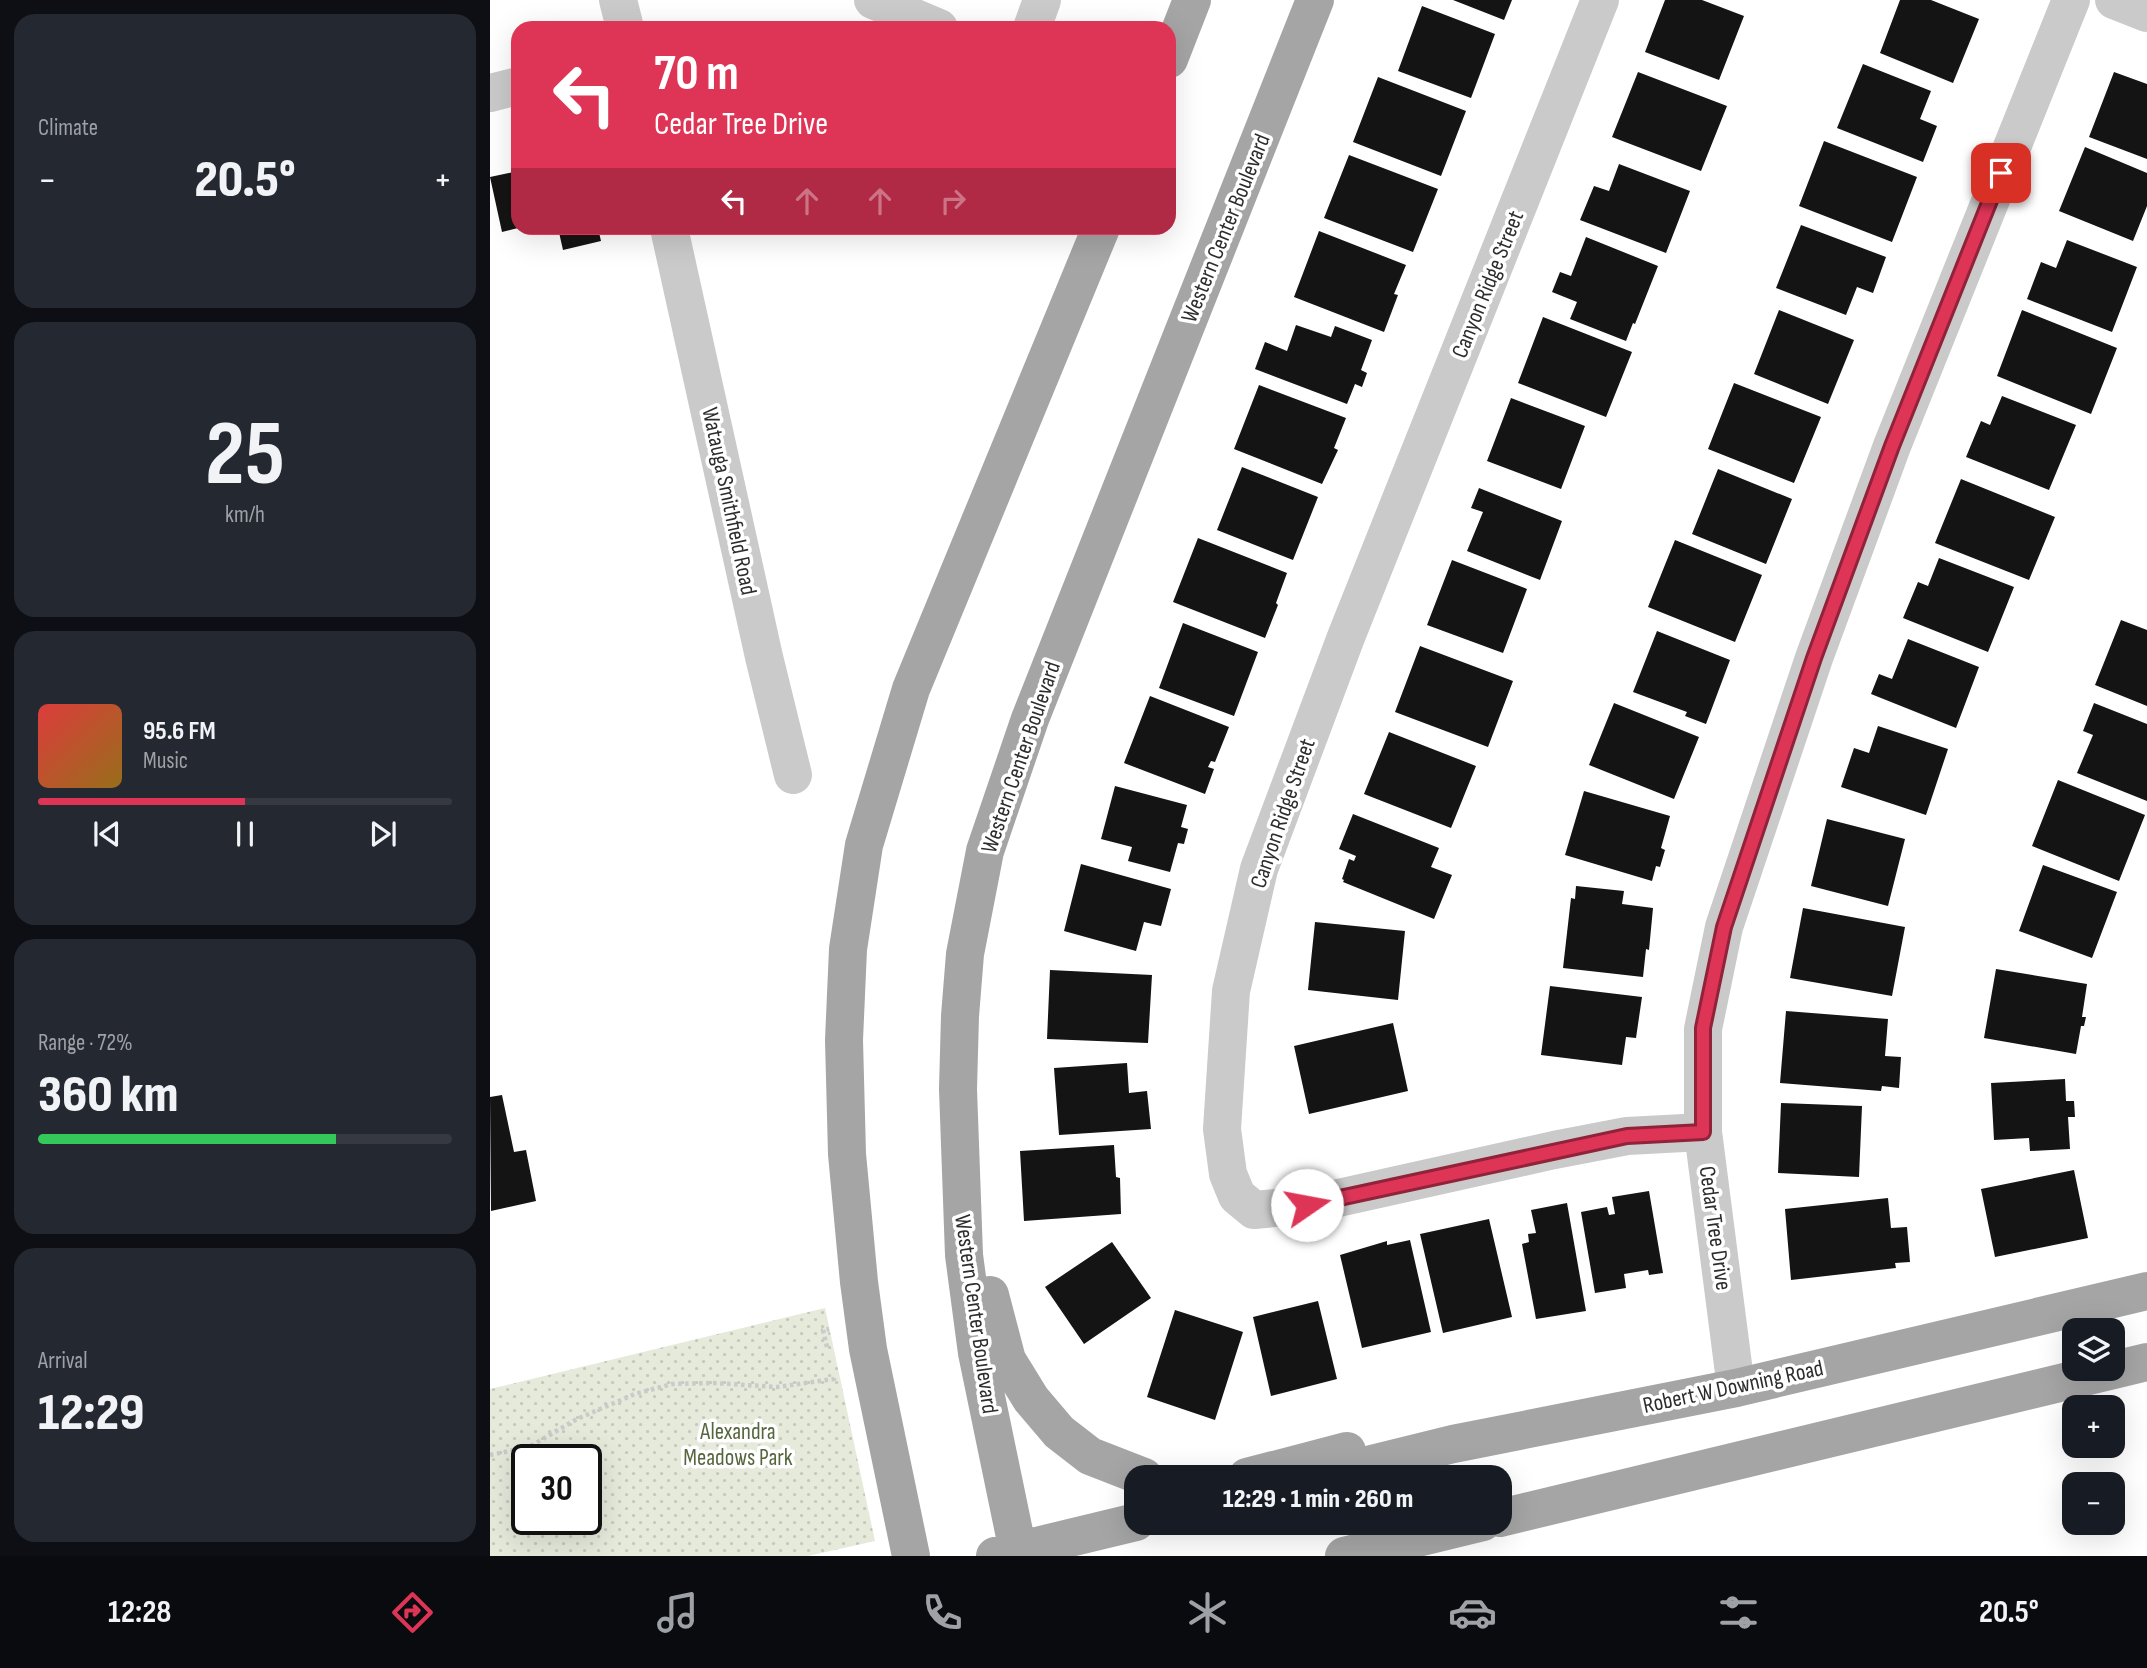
<!DOCTYPE html>
<html lang="en">
<head>
<meta charset="utf-8">
<style>
  body { margin:0; font-family:"Sofia Sans Condensed",sans-serif; background:#242831; color:#f1f3f6; height:100vh; display:flex; flex-direction:column; font-size:26px; white-space:nowrap }
  * { box-sizing:border-box; margin:0 }
  p { font-size:23px; color:#9ea1a6 }
  .icon { flex:none; width:38px; height:38px; fill:none; stroke:currentColor; stroke-width:2; stroke-linecap:round; stroke-linejoin:round }
  .map { position:relative; flex:1; overflow:hidden }
  .details { display:flex; flex-direction:column; gap:14px; padding:14px; background:#0d0f14; width:490px }
  .details>* { flex:none }
  .top-card { position:absolute; left:21px; top:21px; width:665px; height:214px; border-radius:21px; box-shadow:0 7px 28px #0002; background:#de3557; color:#fff; overflow:hidden }
  .buttons { position:absolute; left:1572px; top:1318px; display:grid; gap:14px }
  .buttons a { display:grid; place-items:center; width:63px; height:63px; border-radius:14px; background:#171b24; box-shadow:0 7px 28px #0002; font-size:35px }
  .speed { position:absolute; left:21px; top:1444px; display:flex; gap:14px; font-size:35px; font-weight:700; text-align:center }
  .speed>* { display:grid; place-content:center; width:91px; height:91px; border-radius:50%; background:#171b24; box-shadow:0 7px 28px #0002; line-height:1 }
  .speed .limit { border:4px solid #111; border-radius:10px; background:#fff; color:#111 }
  .pin { position:absolute; display:grid; place-items:center; width:60px; height:60px; color:#fff; margin:-30px; border-radius:14px; box-shadow:0 4px 10px #0006 }
  .me { position:absolute; width:77px; margin:-38px; rotate:78deg; stroke-linejoin:round; filter:drop-shadow(0 0 5px #0008) }
  .turn { display:flex; align-items:center; gap:24px; height:147px; padding:0 28px; font-size:32px }
  .turn .icon { width:91px; height:91px; stroke-width:2.5 }
  .turn b { display:block; font-size:49px; line-height:60px }
  .lanes { display:flex; align-items:center; height:66px; padding:0 28px; background:#0003; justify-content:center; gap:35px; direction:ltr }
  .lanes .off { opacity:.35 }
  .big { font-size:52px; font-weight:800; line-height:1.1 }
  .details .card { flex:1; display:flex; flex-direction:column; justify-content:center; gap:10px; min-width:0; padding:0 24px; border-radius:21px; background:#242831 }
  .details .dial { align-items:center; gap:0 }
  .dial b { font-size:91px; line-height:1 }
  .song { display:flex; align-items:center; gap:21px }
  .cover { width:84px; height:84px; border-radius:10px; background:linear-gradient(135deg,hsl(0 70% 55%),hsl(40 70% 35%)) }
  .played { height:7px; border-radius:4px; background:linear-gradient(90deg,#de3557 50%,#363941 50%) }
  .keys { display:flex; justify-content:space-around; direction:ltr }
  .heat { display:flex; justify-content:space-between; align-items:center; font-size:38px; direction:ltr }
  .charge { height:10px; border-radius:5px; background:linear-gradient(90deg,#34c759 72%,#363941 0) }
  .trip { position:absolute; left:634px; top:1465px; width:388px; height:70px; border-radius:21px; background:#171b24; box-shadow:0 7px 28px #0002; font-weight:800; line-height:70px; text-align:center }
  .tabs { display:flex; height:112px; justify-content:space-around; align-items:center; background:#090b0e; color:#9ea1a6 }
  .tabs .icon { width:49px; height:49px }
  .tabs .selected { color:#de3557 }
  .tabs b { font-size:32px; color:#f1f3f6 }
  main { display:flex; flex:1; min-height:0 }
  .map>svg:first-child { display:block }
  .park { fill:url(#park-dots); fill-rule:evenodd }
  .building { fill:#141414 }
  .lines { fill:none; stroke-linecap:round; stroke-linejoin:round }
  .path { stroke:#cacaca; stroke-width:4.5; stroke-dasharray:3.5 3.5; stroke-linecap:butt }
  .minor { stroke:#cacaca; stroke-width:38 }
  .major { stroke:#a5a5a5; stroke-width:38 }
  .route-casing { stroke:#902239; stroke-width:18 }
  .route { stroke:#de3557; stroke-width:12 }
  .labels { text-anchor:middle; stroke-width:7; stroke-linejoin:round; paint-order:stroke }
  .street-label { font-size:23px; fill:#2d2d2d; stroke:#fff }
  .park-label { font-size:23px; fill:#55663c; stroke:#fff }
</style>
</head>
<body>
<main>
<section class="details">
<div class="card"><p>Climate</p>
<div class="heat"><a>−</a><b class="big">20.5°</b><a>+</a></div>
</div>
<div class="card dial"><b>25</b><p>km/h</p></div>
<div class="card">
<div class="song"><i class="cover"></i><div><b>95.6 FM</b><p>Music</p></div></div>
<div class="played"></div>
<div class="keys"><svg class="icon" aria-label="previous" viewBox="0 0 24 24"><path d="M18 5L8 12l10 7zM5 5v14"/></svg><svg class="icon" aria-label="pause" viewBox="0 0 24 24"><path d="M8 5v14M16 5v14"/></svg><svg class="icon" aria-label="next" viewBox="0 0 24 24"><path d="M6 5l10 7-10 7zM19 5v14"/></svg></div>
</div>
<div class="card"><p>Range · 72%</p><b class="big">360 km</b><div class="charge"></div></div>
<div class="card"><p>Arrival</p><b class="big">12:29</b></div>
</section>
<div class="map">
<svg width="1657" height="1556" viewBox="0 0 1657 1556">
  <defs>
    <pattern id="park-dots" width="8" height="8" patternUnits="userSpaceOnUse" patternTransform="scale(1.75)"><rect width="8" height="8" fill="#e5eadb"/><path d="M2 2h.1M6 6h.1" fill="none" stroke="#c5c9bc" stroke-width="1.8" stroke-linecap="round"/></pattern>
  </defs>
  <rect width="100%" height="100%" fill="#fff"/>
  <path class="park" d="M335,1308l50,233 -67,15h-318v-167zM37,1460h59v59h-59z"/>
  <path class="building" d="M963,0h59l-8,20z
    M1175,0h37l42,16 -25,64 -74,-28z
    M1410,0h31l48,19 -26,64 -73,-30z
    M932,6l73,28 -24,64 -73,-27z
    M1373,64l68,27 -11,28 17,7 -14,36 -86,-34z
    M1148,72l89,34 -26,65 -89,-34z
    M1624,72l33,12v75l-58,-22z
    M888,77l88,34 -25,65 -88,-34z
    M1334,141l93,36 -25,65 -93,-36z
    M1595,147l62,26v33l-14,35 -74,-30z
    M859,155l89,34 -25,63 -89,-34z
    M1129,164l71,27 -24,62 -86,-33 14,-34 15,5z
    M28,171v57l-16,4 -12,-55z
    M1311,225l85,32 -13,36 -16,-6 -11,28 -70,-27z
    M68,228h40l3,13 -38,9z
    M829,231l87,34 -12,29 4,1 -14,37 -90,-35z
    M1096,237l72,29 -23,58 -2,-1 -7,18 -56,-22 7,-17 -25,-10 8,-20 11,4z
    M1577,240l70,27 -25,65 -85,-33 14,-37 15,6z
    M1289,310l75,30 -26,64 -74,-30z
    M1532,310l95,38 -26,66 -94,-38z
    M1053,317l89,35 -26,65 -88,-34z
    M806,325l35,12 4,-11 37,14 -11,30 6,3 -5,14 -7,-3 -8,20 -92,-35 10,-27 22,9z
    M1244,383l87,34 -27,66 -86,-34z
    M769,385l87,33 -12,30 4,2 -16,34 -88,-35z
    M1512,396l74,29 -27,65 -83,-33 15,-36 9,4z
    M1021,398l74,28 -24,63 -74,-28z
    M752,467l76,30 -25,63 -76,-30z
    M1228,469l74,30 -26,65 -74,-30z
    M1471,479l94,38 -26,63 -94,-37z
    M989,488l83,33 -22,59 -73,-29 16,-39 -12,-4z
    M708,538l89,35 -11,30 2,2 -13,33 -92,-36z
    M1185,540l87,35 -27,67 -87,-35z
    M1449,558l75,29 -26,65 -85,-34 15,-36 10,4z
    M962,560l75,29 -24,64 -76,-28z
    M1631,620l26,10v76l-52,-21z
    M693,623l75,29 -24,64 -75,-28z
    M1167,631l73,29 -24,64 -21,-8 2,-4 -54,-20z
    M1418,639l71,28 -23,61 -85,-34 8,-20 13,5z
    M930,646l93,35 -25,66 -93,-35z
    M660,696l79,31 -14,35 -4,-1 -3,6 6,2 -9,25 -81,-31z
    M1124,703l85,34 -25,62 -85,-34z
    M1604,703l53,21v77l-70,-28 16,-38 -10,-4z
    M1388,726l70,23 -22,66 -85,-28 13,-39 15,5z
    M899,732l87,34 -25,62 -87,-34z
    M1568,780l87,35 -26,66 -87,-35z
    M625,786l72,19 -6,22 7,2 -4,15 -6,-1 -8,29 -42,-11 4,-14 -31,-8z
    M1094,791l86,25 -9,32 4,2 -5,17 -4,-1 -4,15 -87,-26z
    M863,814l86,34 -8,19 21,8 -18,44 -91,-37 1,-2 -2,-1 7,-20 5,2 2,-5 -17,-7z
    M1337,819l78,20 -17,67 -77,-20z
    M591,864l90,25 -10,37 -17,-4 -8,29 -72,-20z
    M1553,865l74,27 -25,66 -73,-27z
    M1086,886l48,5 -2,13 31,4 -4,42 -3,-1 -3,28 -80,-9 8,-70 4,1z
    M1313,908l102,19 -13,69 -102,-18z
    M825,922l90,9 -7,69 -90,-10z
    M1506,969l91,15 -5,33h4l-2,9h-3l-5,28 -92,-16z
    M560,970l102,5 -4,68 -101,-4z
    M1060,986l92,11 -6,41 -10,-1 -4,28 -81,-10z
    M1296,1011l102,8 -3,37 16,1 -2,31 -17,-2 -1,5 -101,-8z
    M903,1023l15,68 -99,23 -15,-68z
    M637,1063l2,30 18,-2 4,38 -92,6 -5,-67z
    M1575,1079l1,22h8l1,16h-7l2,32 -40,2 -1,-13 -35,2 -3,-57z
    M12,1095l12,57 12,-2 10,51 -45,10 -1,-114z
    M1291,1103l81,3 -3,71 -81,-4z
    M624,1145l2,32 4,1 1,36 -97,7 -4,-70z
    M1584,1170l14,68 -93,19 -14,-68z
    M1159,1191l14,82 -14,2 -1,-5 -24,4 2,14 -31,5 -14,-81 26,-5 2,8 6,-1 -3,-17z
    M1398,1198l3,30 16,-1 3,35 -15,1 1,5 -105,12 -6,-71z
    M1077,1203l19,108 -50,8 -14,-75 7,-2 -1,-8 8,-1 -5,-23z
    M999,1219l23,98 -69,16 -23,-99z
    M920,1240l21,92 -69,16 -22,-93 47,-14v4z
    M622,1242l39,56 -67,46 -39,-57z
    M828,1301l19,78 -66,17 -18,-79z
    M685,1310l68,22 -28,88 -68,-23z"/>
  <g class="lines">
    <path class="path" d="M337,1347l-4,-17 6,-1
      M0,1455l39,-8 48,-28 58,-25 37,-10 42,-1 63,4 57,-8v-3"/>
    <path class="minor" d="M128,0l7,28
      M383,0l66,28
      M1110,0l-254,637 -87,232 -28,122 -9,138 6,45 9,22 17,14 53,-5 247,-55 73,-14 76,-4
      M1624,0l33,13
      M542,28l10,-28
      M0,93l28,-7
      M179,228l95,429 29,118
      M1246,1388l-33,-256v-103l21,-102 90,-269 78,-212 179,-446"/>
    <path class="major" d="M679,59l23,-59
      M500,1295l17,65 24,39 28,33 31,24 54,21
      M757,1477l100,-26
      M829,1477l134,-33 283,-56 411,-97
      M1010,1518l647,-156
      M421,1556l-43,-207 -9,-67 -12,-128 -3,-114 4,-91 16,-104 47,-156 190,-461
      M505,1556l141,-34
      M529,1556l-42,-203 -13,-98 -6,-166 2,-73 5,-62 20,-103 45,-132 285,-719
      M854,1556l139,-34"/>
  </g>
  <g class="lines">
    <g class="route-casing">
      <path id="route" d="M817,1205l320,-69 76,-4v-104l21,-101 90,-269 78,-212 109,-273"/>
    </g>
    <use href="#route" class="route"/>
  </g>
  <g class="labels">
    <g class="street-label">
      <text transform="translate(735 228) rotate(-68)" y="8">Western Center Boulevard</text>
      <text transform="translate(997 284) rotate(-68)" y="8">Canyon Ridge Street</text>
      <text transform="translate(240 501) rotate(78)" y="8">Watauga Smithfield Road</text>
      <text transform="translate(530 757) rotate(-71)" y="8">Western Center Boulevard</text>
      <text transform="translate(792 813) rotate(-71)" y="8">Canyon Ridge Street</text>
      <text transform="translate(1226 1228) rotate(82)" y="8">Cedar Tree Drive</text>
      <text transform="translate(487 1314) rotate(82)" y="8">Western Center Boulevard</text>
      <text transform="translate(1243 1386) rotate(-12)" y="8">Robert W Downing Road</text>
    </g>
    <g class="park-label">
      <text x="248" y="1439">Alexandra<tspan x="248" dy="26">Meadows Park</tspan></text>
    </g>
  </g>
</svg>
<div class="buttons">
<a><svg class="icon" aria-label="layers" viewBox="0 0 24 24"><path d="M12 4l9 5-9 5-9-5zM3 14l9 5 9-5"/></svg></a>
<a>+</a>
<a>−</a>
</div>
<div class="speed"><div class="limit">30</div></div>
<div class="pin" style="left:1511px;top:173px;background:#d93025"><svg class="icon" aria-label="arrive" viewBox="0 0 24 24"><path d="M6 21V4h12l-3 4 3 4H6"/></svg></div>
<svg class="me" style="left:817px;top:1205px" viewBox="-20 -20 40 40"><circle r="19" fill="#fff"/><path d="M0-13L10 11 0 6-10 11z" fill="#de3557"/></svg>
<div class="trip">12:29 · 1 min · 260 m</div>
<div class="top-card">
<div class="turn"><svg class="icon" aria-label="left" viewBox="0 0 24 24"><path d="M17 20v-9H6M10 6l-5 5 5 5"/></svg><div><b>70 m</b>Cedar Tree Drive</div></div>
<div class="lanes"><svg class="icon" aria-label="left" viewBox="0 0 24 24"><path d="M17 20v-9H6M10 6l-5 5 5 5"/></svg><svg class="icon off" aria-label="ahead" viewBox="0 0 24 24"><path d="M12 20V5M6 11l6-6 6 6"/></svg><svg class="icon off" aria-label="ahead" viewBox="0 0 24 24"><path d="M12 20V5M6 11l6-6 6 6"/></svg><svg class="icon off" aria-label="right" viewBox="0 0 24 24"><path d="M7 20v-9h11M14 6l5 5-5 5"/></svg></div>
</div>
</div>
</main>
<nav class="tabs">
<b>12:28</b>
<svg class="icon selected" aria-label="directions" viewBox="0 0 24 24"><path d="M12 3l9 9-9 9-9-9zM9 14v-3h6M13 9l2 2-2 2"/></svg>
<svg class="icon" aria-label="music" viewBox="0 0 24 24"><path d="M9 18V5l10-2v13"/><circle cx="6" cy="18" r="3"/><circle cx="16" cy="16" r="3"/></svg>
<svg class="icon" aria-label="phone" viewBox="0 0 24 24"><path d="M5 4h4l2 5-3 2q2 4 5 5l2-3 5 2v4C11 20 4 13 5 4z"/></svg>
<svg class="icon" aria-label="climate" viewBox="0 0 24 24"><path d="M12 3v18M4 7l16 10M4 17L20 7"/></svg>
<svg class="icon" aria-label="car" viewBox="0 0 24 24"><path d="M5 17H2v-5l4-1 3-4h7l3 4 3 1v5h-3M9 17h6M6 11h13"/><circle cx="7" cy="17" r="2"/><circle cx="17" cy="17" r="2"/></svg>
<svg class="icon" aria-label="filters" viewBox="0 0 24 24"><path d="M4 7h16M4 17h16"/><circle cx="9" cy="7" r="2"/><circle cx="15" cy="17" r="2"/></svg>
<b>20.5°</b>
</nav>
</body>
</html>
